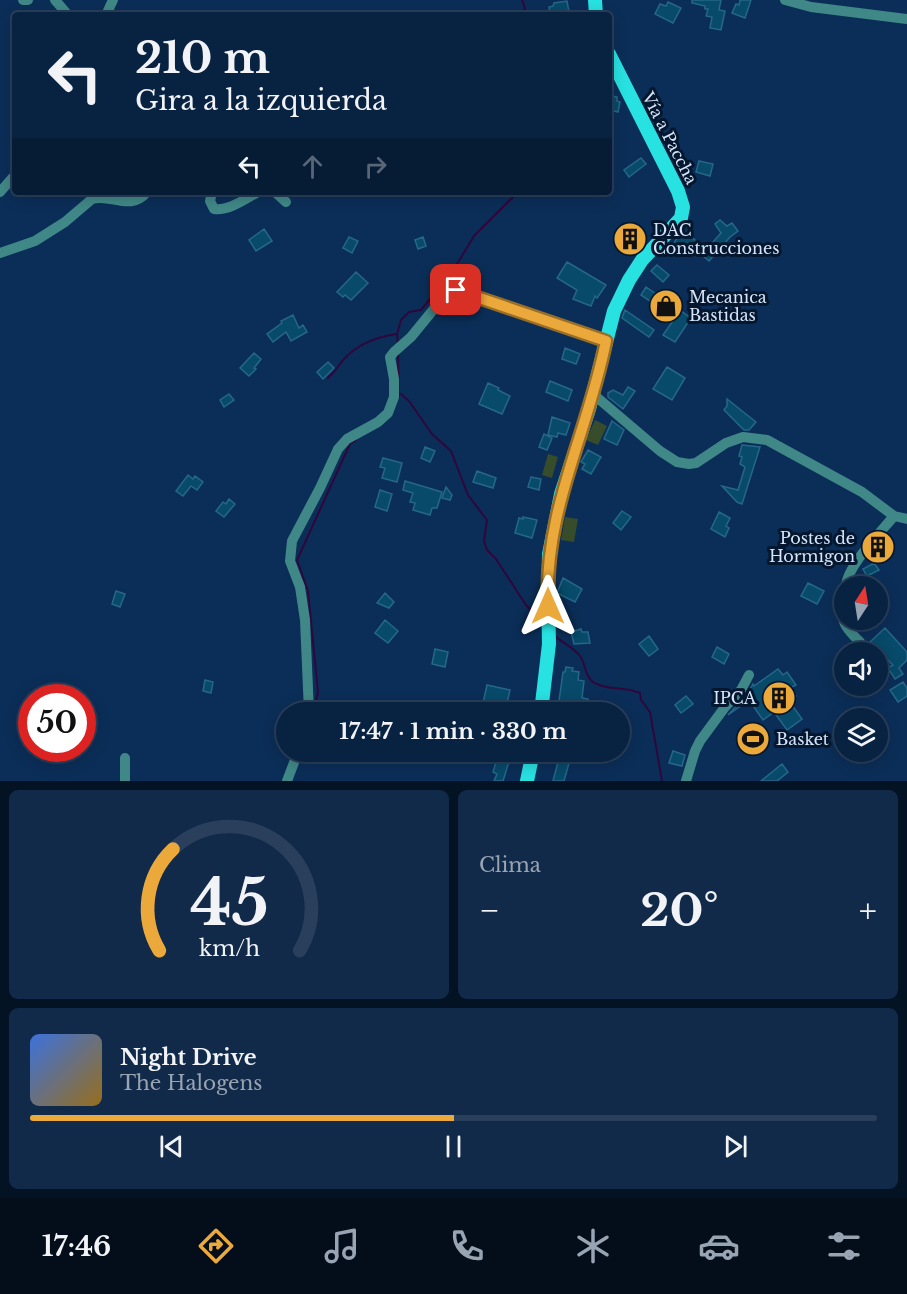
<!DOCTYPE html>
<html lang="es">
<head>
<meta charset="utf-8">
<style>
  body { margin:0; font-family:"Libre Baskerville",serif; background:#112a49; color:#f1f3f6; height:100vh; display:flex; flex-direction:column; font-size:22px; white-space:nowrap }
  * { box-sizing:border-box; margin:0 }
  p { font-size:20px; color:#98a4b2 }
  .icon { flex:none; width:33px; height:33px; fill:none; stroke:currentColor; stroke-width:2; stroke-linecap:round; stroke-linejoin:round }
  .map { position:relative; height:781px; overflow:hidden }
  .panel { display:flex; flex-direction:column; gap:9px; padding:9px; background:#041324; flex:1 }
  .panel>* { flex:none }
  .hud { position:absolute; left:12px; top:12px; width:600px; height:183px; border-radius:6px; box-shadow:0 3px 15px #0003,0 0 0 2px #293f5b; background:#082242; color:#f1f3f6; overflow:hidden }
  .needle { width:39px; rotate:12deg }
  .controls { position:absolute; left:834px; top:576px; display:grid; gap:12px }
  .controls a { display:grid; place-items:center; width:54px; height:54px; border-radius:50%; background:#082242; box-shadow:0 3px 15px #0003,0 0 0 2px #293f5b; font-size:30px }
  .speed { position:absolute; left:18px; top:684px; display:flex; gap:12px; font-size:30px; font-weight:700; text-align:center }
  .speed>* { display:grid; place-content:center; width:78px; height:78px; border-radius:50%; background:#082242; box-shadow:0 3px 15px #0003,0 0 0 2px #293f5b; line-height:1 }
  .speed .limit { border:9px solid #d22; background:#fff; color:#111 }
  .pin { position:absolute; display:grid; place-items:center; width:51px; height:51px; color:#fff; margin:-26px; border-radius:12px; box-shadow:0 3px 9px #0006 }
  .me { position:absolute; width:66px; margin:-33px; rotate:0deg; stroke-linejoin:round; filter:drop-shadow(0 0 4px #0008) }
  .turn { display:flex; align-items:center; gap:21px; height:126px; padding:0 24px; font-size:27px }
  .turn .icon { width:78px; height:78px; stroke-width:2.5 }
  .turn b { display:block; font-size:42px; line-height:51px }
  .lanes { display:flex; align-items:center; height:57px; padding:0 24px; background:#0003; justify-content:center; gap:30px; direction:ltr }
  .lanes .off { opacity:.35 }
  .big { font-size:45px; font-weight:700; line-height:1.1 }
  .panel .widget { flex:1; display:flex; flex-direction:column; justify-content:center; gap:9px; min-width:0; padding:0 21px; border-radius:9px; background:#112a49 }
  .panel .dial { align-items:center; gap:0 }
  .dial svg { height:156px; overflow:visible; fill:none; stroke:#293f5b; stroke-width:7; stroke-linecap:round; text-anchor:middle }
  .dial text { fill:#f1f3f6; stroke:none }
  .song { display:flex; align-items:center; gap:18px }
  .cover { width:72px; height:72px; border-radius:9px; background:linear-gradient(135deg,hsl(220 70% 55%),hsl(40 70% 35%)) }
  .played { height:6px; border-radius:3px; background:linear-gradient(90deg,#eca93b 50%,#293f5b 50%) }
  .keys { display:flex; justify-content:space-around; direction:ltr }
  .heat { display:flex; justify-content:space-between; align-items:center; font-size:33px; direction:ltr }
  .panel .tiles { flex:1; display:grid; gap:9px; grid-template-columns:1fr 1fr }
  .widget:last-child { grid-column:span 2 }
  .trip { position:absolute; left:276px; top:702px; width:354px; height:60px; border-radius:30px; background:#082242; box-shadow:0 3px 15px #0003,0 0 0 2px #293f5b; font-weight:700; line-height:60px; text-align:center }
  .dock { display:flex; height:96px; justify-content:space-around; align-items:center; background:#030e1a; color:#98a4b2 }
  .dock .icon { width:42px; height:42px }
  .dock .on { color:#eca93b }
  .dock b { font-size:27px; color:#f1f3f6 }
  .map>svg:first-child { display:block }
  .green { fill:#374c2b }
  .lines { fill:none; stroke-linecap:round; stroke-linejoin:round }
  .stream { stroke:#2f073d; stroke-width:2 }
  .building { fill:#074a69; stroke:#266789; stroke-width:1.5 }
  .minor { stroke:#408887; stroke-width:10 }
  .major { stroke:#28e1e1; stroke-width:14 }
  .route-casing { stroke:#996e26; stroke-width:15 }
  .route { stroke:#eca93b; stroke-width:10 }
  .labels { text-anchor:middle; stroke-width:6; stroke-linejoin:round; paint-order:stroke }
  .street-label { font-size:16px; fill:#d5e4f8; stroke:#05172e }
  .poi-label { font-size:16px; fill:#d5e4f8; stroke:#05172e; text-anchor:start }
</style>
</head>
<body>
<div class="map">
<svg width="907" height="781" viewBox="0 0 907 781">
  <rect width="100%" height="100%" fill="#0b2e58"/>
  <path class="green" d="M595,420l12,6 -9,19 -12,-5z
    M548,454l10,3 -6,21 -10,-3z
    M565,517l13,2 -4,23 -13,-2z
    M750,724l18,22 -11,9 -18,-22z"/>
  <g class="lines">
    <path class="stream" d="M522,0l3,8 -2,7
      M398,344l-1,-10 4,-14 8,-8 12,-2 30,-36 23,-38 44,-44
      M398,352l1,45
      M328,378c7,-6 10,-12 16,-19 14,-15 32,-22 52,-25
      M401,394l8,7 23,33 19,17 17,44 19,25 -3,21 3,9 9,9 30,46 18,19
      M554,635c7,7 20,13 26,21 6,8 4,19 13,26 14,9 33,4 47,11l1,7 9,12 12,69
      M314,710l4,-18 -10,-101 -11,-31 53,-116 6,-4"/>
  </g>
  <path class="building" d="M692,0h29l-2,10 6,1 -4,19 -11,-2 2,-11 -6,-1 2,-7h-3v-3l-13,-3z
    M740,0h11l-6,18 -13,-5 4,-9 3,1z
    M567,1l2,11 -3,1 1,2h-17l-1,-8 4,-1 1,-3z
    M668,2l13,6 -8,15 -18,-9 5,-10 6,2z
    M610,96l7,1v4l3,1 -2,10 -9,-2z
    M641,158l5,6 -17,13 -5,-7z
    M699,161l14,3 -3,12 -14,-4z
    M720,220l7,6 5,-3 6,8 -8,6 -21,24 -21,-18 -6,7 -8,-7 8,-13 25,19 14,-16 -6,-9z
    M629,228l8,6 -2,3 7,5 -9,12 -15,-11z
    M264,229l8,12 -16,10 -7,-11z
    M349,237l9,4 -6,12 -9,-5z
    M423,237l3,9 -8,3 -3,-9z
    M567,262l39,23 -9,13 -2,-2 -4,10 -18,-7 4,-9 -20,-12z
    M657,265l12,10 -6,7 -12,-11z
    M356,272l12,11 -17,17 -6,-5 -2,2 -6,-5z
    M646,287l45,31 -16,24 -12,-7 12,-17 -34,-23z
    M625,310l29,20 -5,7 -27,-19z
    M293,315l6,13 4,-3 4,7 -16,9 -5,-9 -13,10 -6,-8 15,-11 -1,-2z
    M565,348l15,6 -4,10 -14,-5z
    M254,353l7,6 -7,9 2,1 -7,7 -9,-8z
    M328,362l6,6 -11,11 -6,-7z
    M667,367l18,11 -13,22 -19,-11z
    M550,381l22,9 -4,11 -22,-9z
    M488,383l11,5 -1,2 12,6 -8,18 -23,-10z
    M628,387l7,4 -12,18 -15,-12v-4l5,-3 10,5z
    M229,394l5,6 -10,7 -4,-7z
    M727,399l29,23 -7,8h-5l-20,-20 3,-4z
    M552,417l18,6 -4,12 -8,-2 -1,4 -9,-2z
    M612,421l12,9 -7,15 -13,-6z
    M544,434l8,4 -5,12 -8,-3z
    M742,445l18,2 -18,57 -5,-2 -15,-16 16,4 7,-23 -5,-3 2,-7 -3,-1z
    M425,447l10,4 -5,11 -9,-4z
    M588,450l13,7 -10,17 -9,-5 3,-5 -4,-2z
    M383,458l19,5 -5,19 -15,-4 3,-10 -5,-1z
    M477,471l19,7 -3,10 -20,-6z
    M188,475l5,4 2,-3 8,6 -6,8 -6,-4 -8,10 -7,-5z
    M531,477l10,2 -2,11 -11,-3z
    M405,481l37,11 -5,16h-5l-2,7 -17,-5 2,-7 -5,-1 3,-9 -10,-3z
    M446,487l6,8 -2,5 -8,-2z
    M380,490l12,4 -5,17 -12,-4z
    M229,499l6,5 -11,13 -8,-6 7,-9 3,2z
    M622,511l9,6 -10,13 -8,-7z
    M719,512l11,6 -4,8 3,2 -4,9 -14,-8z
    M523,517l14,3 -5,18 -17,-5 4,-15 4,1z
    M884,540l3,2 -9,15 -6,-4z
    M874,563l5,7 -12,6 -4,-7z
    M563,578l19,11 -7,13 -18,-9z
    M808,583l16,8 -7,13 -16,-8z
    M116,591l9,3 -5,13 -8,-3z
    M385,593l9,9 -5,6 -12,-5z
    M385,620l13,11 -10,12 -13,-10z
    M885,628l22,24v8l-8,8 4,6 -8,5 -7,-11 5,-3 -23,-23z
    M581,629l1,3h6l2,11 -16,1 -3,-12z
    M649,636l9,13 -9,7 -10,-12z
    M717,647l12,7 -5,10 -12,-7z
    M435,649l13,3 -3,15 -13,-3z
    M566,667l7,1 -1,3 7,1 -1,8 6,1 -2,17 6,1 -1,7 -28,-5 4,-29h2z
    M778,669l5,6 4,-3 9,13 -6,3 6,8 -7,5 13,18 -15,11 -13,-18 -11,8 -14,-20 -21,15 19,-20 6,-11 1,2z
    M205,680l8,2 -2,11 -8,-2z
    M903,682l4,6v8l-9,6 -8,-12z
    M487,685l23,5 -5,22h-24z
    M686,696l7,8 -12,9 -6,-8z
    M673,751l12,4 -3,11 -13,-3z
    M499,752h13l-9,29h-9l3,-7 -4,-2z
    M542,752h26l-1,3 4,1 -7,25h-11l5,-19 -17,-5z
    M782,764l6,8 -11,9h-16z"/>
  <g class="lines">
    <path class="minor" d="M23,0h5
      M55,0l13,15
      M785,0l26,7 96,12
      M106,15l7,-15
      M0,192l15,-17
      M212,192l-2,9 4,8c15,2 31,-10 44,-17
      M275,192l11,10
      M0,253l35,-12 30,-19 27,-23c19,-6 38,13 55,-7
      M593,394l67,57 17,11 12,2 7,-1 30,-20 17,-6 24,3 95,52 32,24 13,3
      M846,586c1,-20 35,-54 48,-70
      M844,610c-5,12 7,23 16,32
      M309,712l-4,-92 -5,-33 -10,-26 2,-20 28,-53 18,-39 9,-10 31,-17 10,-9 6,-16v-18l-4,-22 4,-5 17,-15 36,-44 9,-3 150,51
      M125,781v-23
      M287,781l11,-29
      M686,781l9,-30 5,-10 25,-34 16,-17 8,-15"/>
    <path class="major" d="M595,0l1,15
      M541,712l8,-68 -1,-52 1,-38 12,-60 28,-85 25,-98 15,-31 13,-20 39,-42 2,-11 -5,-16 -69,-137
      M527,781l6,-29"/>
  </g>
  <g class="lines">
    <g class="route-casing">
      <path id="route" d="M456,290l150,51c-18,92 -62,168 -58,265"/>
    </g>
    <use href="#route" class="route"/>
  </g>
  <defs>
    <g id="building-disc" transform="scale(1.725)"><circle r="9.5" fill="#eca93b" stroke="#05172e"/><path d="M-4-6H4V6H1V3H-1V6H-4ZM-2.5-4.3h1.7v1.8h-1.7ZM.8-4.3h1.7v1.8H.8ZM-2.5-1h1.7V.8h-1.7ZM.8-1h1.7V.8H.8Z" fill="#111"/></g>
    <g id="shop-disc" transform="scale(1.725)"><circle r="9.5" fill="#eca93b" stroke="#05172e"/><path d="M-5-2.5h2.3a2.7 3.5 0 0 1 5.4 0H5L5.5 6h-11ZM-1.5-2.5h3a1.5 2.3 0 0 0-3 0Z" fill="#111"/></g>
    <g id="stadium-disc" transform="scale(1.725)"><circle r="9.5" fill="#eca93b" stroke="#05172e"/><path d="M0-5a6.5 5 0 1 0 0 10a6.5 5 0 1 0 0-10ZM-3.5-1.8h7v3.6h-7Z" fill="#111"/></g>
  </defs>
  <g fill-rule="evenodd">
    <use href="#building-disc" x="630" y="239"/>
    <use href="#shop-disc" x="666" y="306"/>
    <use href="#building-disc" x="878" y="547"/>
    <use href="#building-disc" x="779" y="698"/>
    <use href="#stadium-disc" x="753" y="739"/>
  </g>
  <g class="labels">
    <g class="street-label">
      <text transform="translate(670 138) rotate(63)" y="6">Vía a Paccha</text>
    </g>
    <g class="poi-label">
      <text x="653" y="236">DAC<tspan x="653" dy="18">Construcciones</tspan></text>
      <text x="689" y="303">Mecanica<tspan x="689" dy="18">Bastidas</tspan></text>
      <text x="855" y="544" text-anchor="end">Postes de<tspan x="855" dy="18">Hormigon</tspan></text>
      <text x="756" y="704" text-anchor="end">IPCA</text>
      <text x="776" y="745">Basket</text>
    </g>
  </g>
</svg>
<div class="controls">
<a><svg class="needle" viewBox="-14 -14 28 28"><path d="M0-13l5 13h-10z" fill="#e53935"/><path d="M0 13l5-13h-10z" fill="#98a4b2"/></svg></a>
<a><svg class="icon" aria-label="sound" viewBox="0 0 24 24"><path d="M4 9h4l5-4v14l-5-4H4zM17 9q2 3 0 6"/></svg></a>
<a><svg class="icon" aria-label="layers" viewBox="0 0 24 24"><path d="M12 4l9 5-9 5-9-5zM3 14l9 5 9-5"/></svg></a>
</div>
<div class="speed"><div class="limit">50</div></div>
<div class="pin" style="left:456px;top:290px;background:#d93025"><svg class="icon" aria-label="arrive" viewBox="0 0 24 24"><path d="M6 21V4h12l-3 4 3 4H6"/></svg></div>
<svg class="me" style="left:548px;top:606px" viewBox="-20 -20 40 40"><path d="M0-17L14 15 0 8-14 15z" fill="#eca93b" stroke="#fff" stroke-width="4"/></svg>
<div class="trip">17:47 · 1 min · 330 m</div>
<div class="hud">
<div class="turn"><svg class="icon" aria-label="left" viewBox="0 0 24 24"><path d="M17 20v-9H6M10 6l-5 5 5 5"/></svg><div><b>210 m</b>Gira a la izquierda</div></div>
<div class="lanes"><svg class="icon" aria-label="left" viewBox="0 0 24 24"><path d="M17 20v-9H6M10 6l-5 5 5 5"/></svg><svg class="icon off" aria-label="ahead" viewBox="0 0 24 24"><path d="M12 20V5M6 11l6-6 6 6"/></svg><svg class="icon off" aria-label="right" viewBox="0 0 24 24"><path d="M7 20v-9h11M14 6l5 5-5 5"/></svg></div>
</div>
</div>
<section class="panel">
<div class="tiles">
<div class="widget dial"><svg viewBox="0 0 100 80">
<path d="M14 69A42 42 0 1 1 86 69"/>
<path d="M14 69A42 42 0 0 1 21 17" stroke="#eca93b"/>
<text x="50" y="56" font-size="32" font-weight="700">45</text>
<text x="50" y="72" font-size="11">km/h</text>
</svg></div>
<div class="widget"><p>Clima</p>
<div class="heat"><a>−</a><b class="big">20°</b><a>+</a></div>
</div>
<div class="widget">
<div class="song"><i class="cover"></i><div><b>Night Drive</b><p>The Halogens</p></div></div>
<div class="played"></div>
<div class="keys"><svg class="icon" aria-label="previous" viewBox="0 0 24 24"><path d="M18 5L8 12l10 7zM5 5v14"/></svg><svg class="icon" aria-label="pause" viewBox="0 0 24 24"><path d="M8 5v14M16 5v14"/></svg><svg class="icon" aria-label="next" viewBox="0 0 24 24"><path d="M6 5l10 7-10 7zM19 5v14"/></svg></div>
</div>
</div>
</section>
<nav class="dock">
<b>17:46</b>
<svg class="icon on" aria-label="directions" viewBox="0 0 24 24"><path d="M12 3l9 9-9 9-9-9zM9 14v-3h6M13 9l2 2-2 2"/></svg>
<svg class="icon" aria-label="music" viewBox="0 0 24 24"><path d="M9 18V5l10-2v13"/><circle cx="6" cy="18" r="3"/><circle cx="16" cy="16" r="3"/></svg>
<svg class="icon" aria-label="phone" viewBox="0 0 24 24"><path d="M5 4h4l2 5-3 2q2 4 5 5l2-3 5 2v4C11 20 4 13 5 4z"/></svg>
<svg class="icon" aria-label="climate" viewBox="0 0 24 24"><path d="M12 3v18M4 7l16 10M4 17L20 7"/></svg>
<svg class="icon" aria-label="car" viewBox="0 0 24 24"><path d="M5 17H2v-5l4-1 3-4h7l3 4 3 1v5h-3M9 17h6M6 11h13"/><circle cx="7" cy="17" r="2"/><circle cx="17" cy="17" r="2"/></svg>
<svg class="icon" aria-label="filters" viewBox="0 0 24 24"><path d="M4 7h16M4 17h16"/><circle cx="9" cy="7" r="2"/><circle cx="15" cy="17" r="2"/></svg>
</nav>
</body>
</html>
